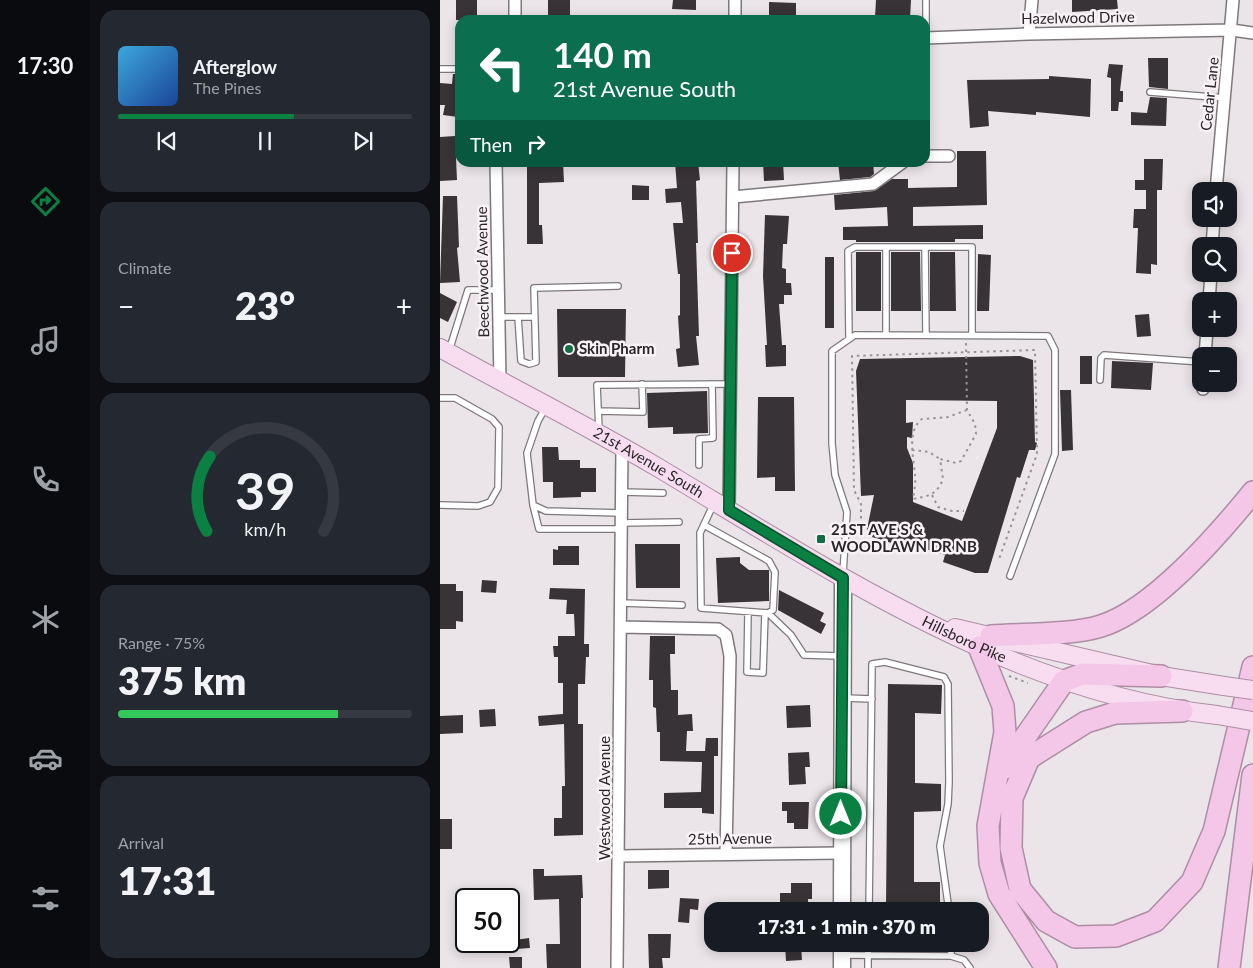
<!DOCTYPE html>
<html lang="en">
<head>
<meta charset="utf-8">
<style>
  body { margin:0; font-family:Lato,sans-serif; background:#242831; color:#f1f3f6; height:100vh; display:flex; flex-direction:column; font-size:19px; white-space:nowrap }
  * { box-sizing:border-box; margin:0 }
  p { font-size:16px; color:#9ea1a6 }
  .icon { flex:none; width:28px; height:28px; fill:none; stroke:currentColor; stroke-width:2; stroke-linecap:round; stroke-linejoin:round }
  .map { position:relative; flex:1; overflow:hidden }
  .side { display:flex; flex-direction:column; gap:10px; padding:10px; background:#0d0f14; width:350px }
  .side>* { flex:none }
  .guide { position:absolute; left:15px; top:15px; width:475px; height:152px; border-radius:15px; box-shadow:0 2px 12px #0003; background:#0b6e4f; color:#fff; overflow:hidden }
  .fabs { position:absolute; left:752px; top:182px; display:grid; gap:10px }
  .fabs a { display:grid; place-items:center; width:45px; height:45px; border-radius:10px; background:#171b24; box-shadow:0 2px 12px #0003; font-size:25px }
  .speed { position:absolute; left:15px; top:888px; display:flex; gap:10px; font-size:25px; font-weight:700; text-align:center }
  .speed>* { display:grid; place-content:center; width:65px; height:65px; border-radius:50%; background:#171b24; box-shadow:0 2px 12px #0003; line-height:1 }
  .speed .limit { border:2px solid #111; border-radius:8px; background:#fff; color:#111 }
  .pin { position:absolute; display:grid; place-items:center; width:42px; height:42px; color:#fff; margin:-21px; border:2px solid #fff; border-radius:50%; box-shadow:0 1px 5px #0007 }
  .me { position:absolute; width:55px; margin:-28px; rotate:0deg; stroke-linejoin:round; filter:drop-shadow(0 0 4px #0008) }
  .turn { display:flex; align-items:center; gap:18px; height:105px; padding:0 15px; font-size:22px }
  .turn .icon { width:65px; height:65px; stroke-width:2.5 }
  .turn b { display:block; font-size:35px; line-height:42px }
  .then { display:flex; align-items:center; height:48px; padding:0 15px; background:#0003; gap:10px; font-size:19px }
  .big { font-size:38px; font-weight:800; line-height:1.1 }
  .side .tile { flex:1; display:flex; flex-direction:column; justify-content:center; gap:8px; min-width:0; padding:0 18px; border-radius:15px; background:#242831 }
  .side .dial { align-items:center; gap:0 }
  .dial svg { height:130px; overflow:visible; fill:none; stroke:#363941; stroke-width:7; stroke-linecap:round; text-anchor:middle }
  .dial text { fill:#f1f3f6; stroke:none }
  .song { display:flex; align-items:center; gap:15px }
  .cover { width:60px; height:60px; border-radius:8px; background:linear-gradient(135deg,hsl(200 70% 55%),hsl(220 70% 35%)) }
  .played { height:5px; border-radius:2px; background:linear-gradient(90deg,#0b8043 60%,#363941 60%) }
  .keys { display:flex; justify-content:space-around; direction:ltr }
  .heat { display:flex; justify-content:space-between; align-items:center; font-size:28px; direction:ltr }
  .charge { height:8px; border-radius:4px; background:linear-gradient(90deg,#34c759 75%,#363941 0) }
  .trip { position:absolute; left:264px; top:902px; width:285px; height:50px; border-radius:15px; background:#171b24; box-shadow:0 2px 12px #0003; font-weight:800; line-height:50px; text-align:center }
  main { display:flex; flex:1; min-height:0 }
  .tabs { display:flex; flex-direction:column; width:90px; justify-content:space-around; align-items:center; background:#090b0e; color:#9ea1a6 }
  .tabs .icon { width:35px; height:35px }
  .tabs .on { color:#0b8043 }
  .tabs b { font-size:22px; color:#f1f3f6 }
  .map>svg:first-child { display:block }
  .building { fill:#383336; fill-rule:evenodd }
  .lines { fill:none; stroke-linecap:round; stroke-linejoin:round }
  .lane-casing { stroke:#7e787c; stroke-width:8 }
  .street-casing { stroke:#7e787c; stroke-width:14 }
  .secondary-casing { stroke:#7e787c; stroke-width:19 }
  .primary-casing { stroke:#ad8ea4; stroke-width:20 }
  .highway-casing { stroke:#ad8ea4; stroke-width:24 }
  .path { stroke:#999397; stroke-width:2; stroke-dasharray:2.5 4; stroke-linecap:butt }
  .lane { stroke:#fff; stroke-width:5.5 }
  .street { stroke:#fff; stroke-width:11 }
  .secondary { stroke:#fff; stroke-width:16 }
  .primary { stroke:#f8ddf1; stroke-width:18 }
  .highway { stroke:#f4c6e7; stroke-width:21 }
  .primary-bridge-casing { stroke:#ad8ea4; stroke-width:20; stroke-linecap:butt }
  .primary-bridge { stroke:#f8ddf1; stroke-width:18 }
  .route-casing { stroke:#07532c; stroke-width:12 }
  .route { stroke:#0b8043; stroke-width:9 }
  .poi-dot { fill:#116d42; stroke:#f8f2f6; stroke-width:2 }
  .labels { text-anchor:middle; stroke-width:5; stroke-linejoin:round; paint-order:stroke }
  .street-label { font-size:15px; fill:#292628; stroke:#f8f2f6 }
  .poi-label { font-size:15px; font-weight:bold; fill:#292628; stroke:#f8f2f6; text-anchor:start }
</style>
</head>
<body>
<main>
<nav class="tabs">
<b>17:30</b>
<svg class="icon on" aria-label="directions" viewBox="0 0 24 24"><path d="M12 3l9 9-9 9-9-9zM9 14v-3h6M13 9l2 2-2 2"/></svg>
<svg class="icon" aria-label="music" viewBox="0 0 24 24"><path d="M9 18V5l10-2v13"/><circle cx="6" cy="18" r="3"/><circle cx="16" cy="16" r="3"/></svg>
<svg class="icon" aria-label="phone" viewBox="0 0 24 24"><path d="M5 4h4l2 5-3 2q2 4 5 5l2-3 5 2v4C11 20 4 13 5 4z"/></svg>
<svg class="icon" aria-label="climate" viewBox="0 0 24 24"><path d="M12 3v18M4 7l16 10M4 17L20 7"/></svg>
<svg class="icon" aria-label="car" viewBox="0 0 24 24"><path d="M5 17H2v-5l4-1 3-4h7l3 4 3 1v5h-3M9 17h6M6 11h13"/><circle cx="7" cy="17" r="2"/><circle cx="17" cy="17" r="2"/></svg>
<svg class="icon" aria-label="filters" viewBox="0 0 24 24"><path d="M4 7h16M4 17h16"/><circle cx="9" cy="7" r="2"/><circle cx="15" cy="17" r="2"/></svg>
</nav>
<section class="side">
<div class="tile">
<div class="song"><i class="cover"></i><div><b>Afterglow</b><p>The Pines</p></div></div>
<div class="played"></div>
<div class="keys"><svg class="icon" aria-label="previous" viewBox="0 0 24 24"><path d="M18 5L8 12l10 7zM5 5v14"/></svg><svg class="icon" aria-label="pause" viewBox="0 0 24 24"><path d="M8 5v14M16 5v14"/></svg><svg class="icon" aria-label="next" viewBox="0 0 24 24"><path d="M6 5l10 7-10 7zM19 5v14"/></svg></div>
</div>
<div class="tile"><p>Climate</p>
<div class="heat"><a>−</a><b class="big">23°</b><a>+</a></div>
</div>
<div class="tile dial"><svg viewBox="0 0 100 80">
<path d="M14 69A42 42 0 1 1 86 69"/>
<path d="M14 69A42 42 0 0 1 16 23" stroke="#0b8043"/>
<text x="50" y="56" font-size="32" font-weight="700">39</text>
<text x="50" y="72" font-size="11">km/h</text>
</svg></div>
<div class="tile"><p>Range · 75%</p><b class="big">375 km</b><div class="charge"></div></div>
<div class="tile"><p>Arrival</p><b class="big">17:31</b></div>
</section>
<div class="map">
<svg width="813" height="968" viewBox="0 0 813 968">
  <rect width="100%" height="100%" fill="#ebe4e9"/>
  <path class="building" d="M16,0h21v20h-21z
    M108,0h22v16h-22z
    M233,0h23v10l-24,-1z
    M436,0h35l-1,19 -35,-2z
    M632,0h45l1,9 -46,3z
    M329,2l27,1v16h-27z
    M708,58h20v31l-19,-2z
    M669,64l14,1 -3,26h3v11h-4l-1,9h-7v-33l-4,-1z
    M13,74h7l-2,43 -15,-2 2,-10h-5v-22l12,1z
    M609,76l42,3 -1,38 -54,-5v3l-48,-4 1,15 -19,2 -3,-48 82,-1z
    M710,97l17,1 -1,28 -35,-1v-13l16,1z
    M15,136l2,44 -17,1v-44z
    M517,151h29l1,54 -74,2v19l70,-1v14h-28v3h-99v-2h-13v-13l45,-1 -1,-19 -52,3 -1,-15 40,-4 18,-12h16v9l49,-1z
    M704,159h19l-1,31h-5v75l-6,-1v10l-15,-1 2,-45h-5l1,-19h12v-19h-11v-10h9z
    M87,162h36l1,20 -25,1v42h3l1,19h-16z
    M235,162h23l2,18 -4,1 2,62h-2l3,93h-3l3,29 -21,2 -2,-18 4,-1 -2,-32 2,-1v-41h-2l-5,-51h10l-2,-21 -15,1 -1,-14 12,-1z
    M323,162h20l1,18 -20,1z
    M398,162h35l1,12 -4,3 -30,3z
    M192,185l17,1v14h-17z
    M3,196h14l2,51 -2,1 3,34 -20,1z
    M325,215l24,1 -2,28h-4l-1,24 4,1v14h5l1,12h-8v9h-5l3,41h4v21l-20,1 -1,-22h2l-4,-69z
    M416,252h25v59h-25z
    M451,252h29l1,59h-30z
    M490,252h25l1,59h-26z
    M538,254l13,1 -2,56h-12z
    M385,257h9v71h-9z
    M0,293l17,9 -9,20 -8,-4z
    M117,309h69l-1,68h-67z
    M709,314l2,22 -14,1 -2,-22z
    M580,356l13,4 2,82 2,1 -2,7h-6l-9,28 -3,-1 -29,96h-13l-32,-11 2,-7 -23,-7 -1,4 -49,-15 -5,-8 7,-34 -13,1 -5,-125 4,-12zM466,400l91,1v27l-35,93 -49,-19v-39l-6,-15v-11l5,1 1,-16 -7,1z
    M640,356h12v28h-12z
    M672,361l41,2 -2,27 -40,-2z
    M620,390h11l2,60 -11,1z
    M267,391l1,42 -35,1v-7l-25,1 -1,-35z
    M318,397h36l1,94h-20v-14l-18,1z
    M102,447h16l1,13h21v8h16v24h-15v5l-28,1v-16h-10z
    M195,544h45v44h-44z
    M118,546h21v19h-26v-16l5,1z
    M300,557v6l9,7h20v31l-51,2 -2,-45z
    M42,580l15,1 -1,12 -15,-1z
    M0,584h16v7h7v31l-7,-1v8h-16z
    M110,588l35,1 -1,55h5v13h-3l-1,27h-7v40h5v111l-29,1v-18h8v-32h3l-1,-62 -25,2 -1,-10 25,-2v-31h-5v-26h-4l-1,-11h5v-10h17l-1,-22h-8l1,-14 -18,-1z
    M339,590l45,23 -4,8 6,3 -5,10 -43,-24z
    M210,636h25v18h-5l1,36h7v25l14,-1 1,17h-6l-1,20h19l1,-13h12v18h-4v58l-12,-1v-5h-38v-15l37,-1 1,-30 -42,-1v-29h-3l-1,-24 -3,-1v-27h-4z
    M448,684l54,1 -1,29 -26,-1v70l26,1v27l-27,1v70h26v29l-54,-1z
    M370,705l1,22 -24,1 -1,-22z
    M55,709l1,17 -16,1 -1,-17z
    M23,715v18l-23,1v-18z
    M369,752l1,15h-5l1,17 -17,1 -1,-32z
    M342,802h27l-1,27h-14v-6h-7v-12h-5z
    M0,819h12v30h-12z
    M93,869h11v7l38,-1 1,23h-2v70h-34l-1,-24h14l-1,-45 -25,1z
    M208,870h21v18l-21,1z
    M351,883h21v16h-4v8l-28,1v-15h11z
    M240,898l19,1 -1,11 -8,-1 -1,14 -11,-1z
    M208,934h23l-1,24h-8l1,10h-14z
    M89,938l1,10 -14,1 -1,-9z
    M345,944h16l1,16 -16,1z
    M69,957h13v11h-12z"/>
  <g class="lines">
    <g class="lane-casing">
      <path id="lane" d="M486,38v-38
        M0,69h20
        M710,92l75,6
        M446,247v88
        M485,247l1,88
        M59,317h36
        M78,317l3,44 8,3 7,-2 -2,-74 84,-2
        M409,338l-1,-87 7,-4h117v88
        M9,351l19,-61h30
        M660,380l1,-22 3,-3 97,7
        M0,398h15l37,21 7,8 -1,61 -8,14 -12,4 -38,-1
        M106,407l-8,14 -11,32 6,52 13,6 76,2
        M158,411l45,1 -1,-28
        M159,430l-2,-45 134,-1
        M259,465v-26l14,-1 -1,-54
        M182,492l41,1
        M93,505l6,24h82
        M181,523l58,-1
        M264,525l65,36 6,11 -2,38 -5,3 -67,-5 -1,-75 14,-30
        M403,573l4,-61 -12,-37 -3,-32v-92l23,-16 193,1 7,14v104l-45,122
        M181,603l61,2
        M308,612l-1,60 16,1 2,-60
        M328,613l23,22 13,20 36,1
        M404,698l28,1
        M429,911l3,-247 13,-2 59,15 4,7 1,98 -1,22 -8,42 9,65
        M404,955l107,1 13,4 6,8
        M511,956v-12
        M428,968v-24"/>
    </g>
    <g class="street-casing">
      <path id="street" d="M295,0v20
        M75,20v-20
        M589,34l3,-34
        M485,38l104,-4 203,-4 21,3
        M485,156h24
        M56,162l4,219
        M776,191l17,-191
        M293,197l140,-13 30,-22
        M772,246l2,-27
        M769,301l2,-27
        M765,356l2,-27
        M763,389v-5
        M289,510l4,-348
        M181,627l97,2 8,6 4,21 -4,198
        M179,856l222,-3
        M177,968l5,-521"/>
    </g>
    <g class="secondary-casing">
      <path id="secondary" d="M402,911l1,-333
        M402,968v-24"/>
    </g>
    <g class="primary-casing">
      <g id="primary">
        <path id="s1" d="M0,348c72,40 146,77 217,119 173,103 355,226 560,248"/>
        <path d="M515,628l206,48 63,10"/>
      </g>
    </g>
    <g class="highway-casing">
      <path id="highway" d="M551,636c30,-2 82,-1 110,-10 52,-16 118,-92 152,-134
        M539,647l24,59 2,26 -17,94 2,37 9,31 47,74
        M742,711l-67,2 -29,9 -57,36 -17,40 -1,50 9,41 26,32 29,16 41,-1 39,-15 37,-39 22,-51 39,-164
        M563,769l61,-88 19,-7 78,2
        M789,968l24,-193"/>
    </g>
    <path class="path" d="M526,343l1,67 8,14 1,10 -15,27 -5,2 -16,-4 3,20c-6,16 -15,17 -30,20 1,-8 3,-16 2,-24 -1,-16 -9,-44 7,-56l26,-2 19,-7
      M472,450l17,2 11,7
      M492,495l6,12 14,4h12
      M421,525v-21l-7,-14 -2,-134 183,-6 2,104 -38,105
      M569,676l19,7"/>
    <use href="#lane" class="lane"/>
    <use href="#street" class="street"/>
    <use href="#secondary" class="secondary"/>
    <use href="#primary" class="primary"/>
    <use href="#highway" class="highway"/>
    <g class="primary-bridge-casing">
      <path id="primary-bridge" d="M784,686l29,4
        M777,715l35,6"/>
    </g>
    <use href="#primary-bridge" class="primary-bridge"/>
  </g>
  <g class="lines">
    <g class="route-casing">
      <path id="route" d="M292,253l-3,257 114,68 -2,236"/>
    </g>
    <use href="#route" class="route"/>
  </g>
  <g class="poi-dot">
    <circle cx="129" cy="349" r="5"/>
    <rect x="376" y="534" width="10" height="10" rx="2.5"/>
  </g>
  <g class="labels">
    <g class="street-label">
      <text transform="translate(638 18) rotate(-1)" y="5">Hazelwood Drive</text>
      <text transform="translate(770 94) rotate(-84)" y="5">Cedar Lane</text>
      <text transform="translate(43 272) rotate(-91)" y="5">Beechwood Avenue</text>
      <text dy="5" stroke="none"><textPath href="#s1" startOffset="238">21st Avenue South</textPath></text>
      <text dy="5" stroke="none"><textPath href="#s1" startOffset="600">Hillsboro Pike</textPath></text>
      <text transform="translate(165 798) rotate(-90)" y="5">Westwood Avenue</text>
      <text transform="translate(290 839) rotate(-1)" y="5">25th Avenue</text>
    </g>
    <g class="poi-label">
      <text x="139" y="354">Skin Pharm</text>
      <text x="391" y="535">21ST AVE S &amp;<tspan x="391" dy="17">WOODLAWN DR NB</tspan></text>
    </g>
  </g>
</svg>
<div class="fabs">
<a><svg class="icon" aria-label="sound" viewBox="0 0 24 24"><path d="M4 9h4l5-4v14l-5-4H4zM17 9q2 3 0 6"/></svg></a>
<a><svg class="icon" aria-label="search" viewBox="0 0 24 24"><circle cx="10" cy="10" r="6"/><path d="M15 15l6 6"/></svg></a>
<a>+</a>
<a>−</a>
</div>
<div class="speed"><div class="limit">50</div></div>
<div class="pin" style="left:292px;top:253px;background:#d93025"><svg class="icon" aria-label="arrive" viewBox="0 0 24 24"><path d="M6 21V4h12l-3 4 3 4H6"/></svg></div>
<svg class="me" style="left:401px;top:814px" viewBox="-20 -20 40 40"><circle r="17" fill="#0b8043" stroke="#fff" stroke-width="3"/><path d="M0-11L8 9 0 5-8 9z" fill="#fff"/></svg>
<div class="trip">17:31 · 1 min · 370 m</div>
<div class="guide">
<div class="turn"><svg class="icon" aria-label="left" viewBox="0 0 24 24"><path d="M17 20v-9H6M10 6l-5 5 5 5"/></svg><div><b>140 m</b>21st Avenue South</div></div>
<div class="then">Then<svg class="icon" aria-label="right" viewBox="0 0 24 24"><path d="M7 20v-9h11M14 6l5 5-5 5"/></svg></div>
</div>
</div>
</main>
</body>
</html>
